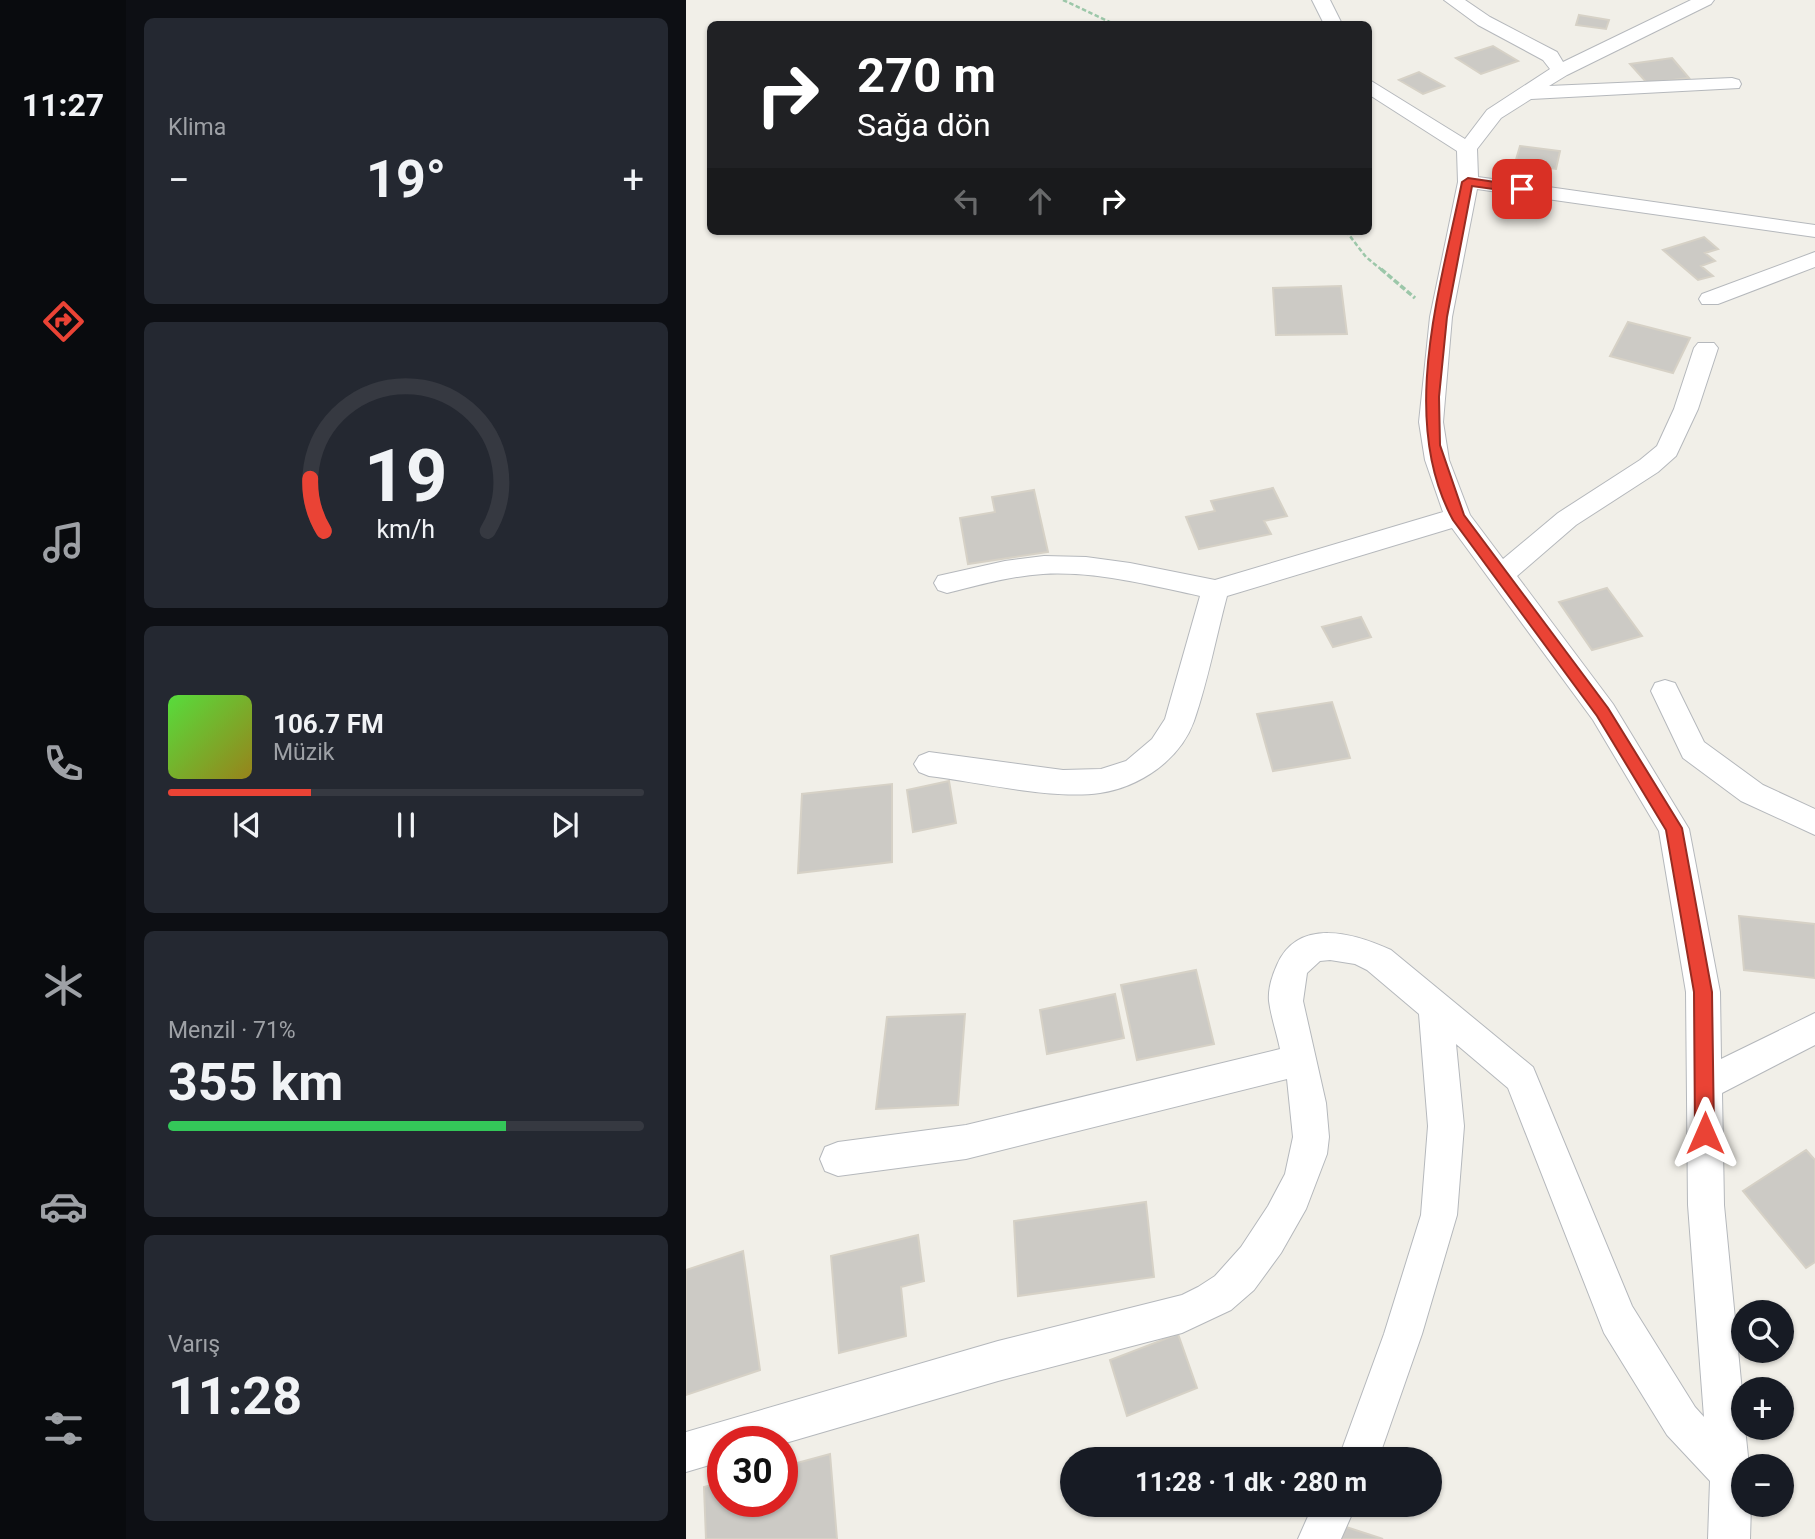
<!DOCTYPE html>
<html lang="tr">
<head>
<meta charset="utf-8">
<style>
  body { margin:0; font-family:Roboto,sans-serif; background:#242831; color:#f1f3f6; height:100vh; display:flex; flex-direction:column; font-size:26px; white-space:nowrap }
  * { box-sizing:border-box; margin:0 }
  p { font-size:23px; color:#9ea1a6 }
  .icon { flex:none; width:38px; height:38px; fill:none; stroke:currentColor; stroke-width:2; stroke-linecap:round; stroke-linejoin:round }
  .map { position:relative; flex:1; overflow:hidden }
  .side { display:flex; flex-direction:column; gap:18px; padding:18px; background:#0d0f14; width:560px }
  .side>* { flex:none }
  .banner { position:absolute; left:21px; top:21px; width:665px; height:214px; border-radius:10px; box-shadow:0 2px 5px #0004; background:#202124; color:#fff; overflow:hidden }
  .buttons { position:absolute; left:1045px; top:1300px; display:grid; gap:14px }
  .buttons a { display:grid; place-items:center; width:63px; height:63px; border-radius:50%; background:#171b24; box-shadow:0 2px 5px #0004; font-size:35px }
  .speed { position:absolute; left:21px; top:1426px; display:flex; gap:14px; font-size:35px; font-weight:700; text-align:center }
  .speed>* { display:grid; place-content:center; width:91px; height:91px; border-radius:50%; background:#171b24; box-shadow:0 2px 5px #0004; line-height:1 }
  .speed .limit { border:10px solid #d22; background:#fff; color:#111 }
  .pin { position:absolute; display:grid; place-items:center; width:60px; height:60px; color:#fff; margin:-30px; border-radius:14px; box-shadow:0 4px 10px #0006 }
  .me { position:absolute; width:77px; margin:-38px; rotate:0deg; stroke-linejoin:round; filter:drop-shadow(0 0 5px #0008) }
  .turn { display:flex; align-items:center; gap:24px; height:147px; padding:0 35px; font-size:32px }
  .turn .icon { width:91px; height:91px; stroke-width:2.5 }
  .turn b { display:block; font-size:49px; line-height:60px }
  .lanes { display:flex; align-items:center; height:66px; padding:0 35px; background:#0003; justify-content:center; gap:35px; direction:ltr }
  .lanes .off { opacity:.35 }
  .big { font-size:52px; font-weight:700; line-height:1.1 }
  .side .tile { flex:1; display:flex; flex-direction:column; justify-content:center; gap:10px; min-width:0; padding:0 24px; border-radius:10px; background:#242831 }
  .side .dial { align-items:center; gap:0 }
  .dial svg { height:182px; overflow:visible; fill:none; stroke:#363941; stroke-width:7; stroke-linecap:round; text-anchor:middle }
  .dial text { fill:#f1f3f6; stroke:none }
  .song { display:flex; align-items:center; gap:21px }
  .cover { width:84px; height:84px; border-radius:10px; background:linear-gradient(135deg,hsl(110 70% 55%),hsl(50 70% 35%)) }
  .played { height:7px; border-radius:4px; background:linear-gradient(90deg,#ea4335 30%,#363941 30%) }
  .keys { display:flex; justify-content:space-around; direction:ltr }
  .heat { display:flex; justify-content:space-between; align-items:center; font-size:38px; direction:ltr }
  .charge { height:10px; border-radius:5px; background:linear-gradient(90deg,#34c759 71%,#363941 0) }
  .trip { position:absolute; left:374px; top:1447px; width:382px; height:70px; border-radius:35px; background:#171b24; box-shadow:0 2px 5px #0004; font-weight:700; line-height:70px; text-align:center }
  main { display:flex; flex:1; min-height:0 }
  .dock { display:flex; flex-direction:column; width:126px; justify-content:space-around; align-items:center; background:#090b0e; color:#9ea1a6 }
  .dock .icon { width:49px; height:49px }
  .dock .on { color:#ea4335 }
  .dock b { font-size:32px; color:#f1f3f6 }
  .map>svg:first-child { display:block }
  .building { fill:#cccac5; stroke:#d6d1c6; stroke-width:2 }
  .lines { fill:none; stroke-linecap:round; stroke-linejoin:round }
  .street-casing { stroke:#b5b8bc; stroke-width:2 }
  .path-far1 { stroke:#9cc7a9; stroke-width:2.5; stroke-dasharray:4.5 2.5; stroke-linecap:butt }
  .path { stroke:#9cc7a9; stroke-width:3.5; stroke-dasharray:6 2.5; stroke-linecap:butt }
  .street { fill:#fff; fill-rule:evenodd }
  .route { fill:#ea4335; stroke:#982c22; stroke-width:2 }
</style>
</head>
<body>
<main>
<nav class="dock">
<b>11:27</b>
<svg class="icon on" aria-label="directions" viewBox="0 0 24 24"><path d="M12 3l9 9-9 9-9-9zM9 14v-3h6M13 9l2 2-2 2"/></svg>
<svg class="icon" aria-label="music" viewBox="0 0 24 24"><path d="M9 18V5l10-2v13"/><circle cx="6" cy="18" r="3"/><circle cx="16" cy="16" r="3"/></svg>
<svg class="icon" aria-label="phone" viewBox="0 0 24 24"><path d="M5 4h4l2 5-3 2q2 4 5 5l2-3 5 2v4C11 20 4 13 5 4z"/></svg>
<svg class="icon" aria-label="climate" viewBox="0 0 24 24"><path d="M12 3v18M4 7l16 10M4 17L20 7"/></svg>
<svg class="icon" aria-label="car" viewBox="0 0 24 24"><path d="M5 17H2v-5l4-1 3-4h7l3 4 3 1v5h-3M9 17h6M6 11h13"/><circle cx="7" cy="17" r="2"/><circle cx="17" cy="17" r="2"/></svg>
<svg class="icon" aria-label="filters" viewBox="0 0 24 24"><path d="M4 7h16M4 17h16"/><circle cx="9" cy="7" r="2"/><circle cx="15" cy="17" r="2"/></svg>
</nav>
<section class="side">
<div class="tile"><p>Klima</p>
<div class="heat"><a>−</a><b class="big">19°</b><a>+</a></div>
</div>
<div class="tile dial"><svg viewBox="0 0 100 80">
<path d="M14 69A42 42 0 1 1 86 69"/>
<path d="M14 69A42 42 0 0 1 8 46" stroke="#ea4335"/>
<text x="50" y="56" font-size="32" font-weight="700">19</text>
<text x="50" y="72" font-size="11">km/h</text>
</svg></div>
<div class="tile">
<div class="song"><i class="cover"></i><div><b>106.7 FM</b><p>Müzik</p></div></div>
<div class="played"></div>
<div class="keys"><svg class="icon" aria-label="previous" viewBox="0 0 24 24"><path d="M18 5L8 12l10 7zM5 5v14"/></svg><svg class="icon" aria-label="pause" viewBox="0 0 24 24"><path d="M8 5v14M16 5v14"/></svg><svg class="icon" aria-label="next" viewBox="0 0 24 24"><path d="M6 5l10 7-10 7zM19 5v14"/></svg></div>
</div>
<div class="tile"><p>Menzil · 71%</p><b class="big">355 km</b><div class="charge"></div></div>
<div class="tile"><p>Varış</p><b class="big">11:28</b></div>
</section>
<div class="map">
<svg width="1129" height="1539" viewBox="0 0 1129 1539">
  <rect width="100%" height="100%" fill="#f1efe8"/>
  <path class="building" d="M893,15l30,5 -3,9 -30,-4z
    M807,46l25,15 -37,13 -25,-16z
    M986,58l17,20 -42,5 -17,-19z
    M733,72l25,14 -21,8 -24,-14z
    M834,146l40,5 -4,18 -41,-6z
    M1018,237l14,12 -13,4 10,8 -14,5 12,10 -15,4 -35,-30z
    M655,286l6,48 -71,1 -3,-47z
    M942,322l62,16 -17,35 -63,-17z
    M587,488l14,28 -23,5 7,13 -72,15 -13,-32 29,-6 -4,-10z
    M348,490l14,62 -80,12 -8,-46 35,-6 -3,-15z
    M921,588l35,48 -50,14 -33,-48z
    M675,617l10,20 -38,10 -11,-20z
    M646,702l18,56 -77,13 -16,-57z
    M263,781l7,42 -43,9 -6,-42z
    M206,784v78l-94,11 4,-79z
    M1053,916l76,8v54l-71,-8z
    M510,970l18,74 -77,16 -16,-75z
    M429,994l9,44 -77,16 -7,-44z
    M279,1014l-7,91 -82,4 11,-92z
    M1120,1150l9,10v102l-9,6 -63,-77z
    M460,1202l8,75 -136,19 -4,-75z
    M232,1235l6,46 -23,6 5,49 -67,17 -8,-97z
    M57,1251l17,119 -74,25v-125z
    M492,1334l19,54 -70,28 -17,-56z
    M144,1454l7,85h-131l-2,-52 19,-5v20h59v-35z
    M648,1523l49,16h-53z"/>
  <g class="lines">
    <g class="street-casing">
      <path id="street" d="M626,0h18l12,24h-18z
        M758,0h21l25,17 67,35 6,10 128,-62h23l-3,4 -144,71 -18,11 183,-8 7,2 2,4 -2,4 -208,11 -30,19 -24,31 1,28 337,48v12l-338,-48 -25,128 -9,105 6,38 21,55 33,44 55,-46 82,-53 17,-14 17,-37 20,-61 4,-5h16l4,5 -20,61 -22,47 -18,16 -82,53 -59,51 96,128 76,125 31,163 1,67 94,-46v32l-93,48 2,112 19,197v26h2l4,38h-6v39h8l-1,34h-42l2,-58 -43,-46 -63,-102 -96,-245 -52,-44 8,82 -7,89 -35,119 -44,126h-40l46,-126 37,-119 7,-89 -9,-112 -52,-44 -12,-6 -25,-4 -10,1 -13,12 -4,28 23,102 3,34 -2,17 -21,55 -25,44 -27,37 -23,20 -49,23 -184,48 -216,63 -59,-2v19l-37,11v-40l312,-91 184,-46 16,-8 17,-11 26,-29 27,-41 17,-32 8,-37 -6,-58 -321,80 -128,17 -13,-5 -5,-12 5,-12 13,-5 128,-17 314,-76c-3,-15 -9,-32 -11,-48 -1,-12 3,-25 8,-36 21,-48 77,-32 114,-15l142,117 99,239 63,101 9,10 -16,-212 -2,-213 -27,-161 -66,-111 -141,-192 -225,68c-11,41 -19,85 -33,125 -14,39 -54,66 -94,72 -47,7 -122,-11 -171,-17l-10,-4 -5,-8 5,-8 10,-4 134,18 38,-1 25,-8 26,-22 13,-20 35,-123c-51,-11 -104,-25 -157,-22 -32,2 -64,11 -96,19l-9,-3 -4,-7 4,-7 67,-15 39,-5 42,1 44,6 85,17 228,-68 -18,-52 -6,-38 11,-105 28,-135 -1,-31 -89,-57v-15l97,60 22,-29 63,-41 -7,-9 -65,-35z
        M1129,252v15l-97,37h-16l-3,-5 3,-5z
        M979,680l10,3 29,59 59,43 52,24v26l-74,-34 -58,-43 -32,-67 4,-8z
        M627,1505h43l-15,34h-43z"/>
    </g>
    <path class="path-far1" d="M377,0l51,24
      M660,231l20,26 17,14"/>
    <path class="path" d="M695,269l34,29"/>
    <use href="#street" class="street"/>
  </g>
  <path class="route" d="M782,178l54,8 5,3 -5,4 -50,-7 -25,131 -8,80 1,48 24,70 144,193 74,120 30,164 2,141 -2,6 -7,3 -7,-3 -3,-6 -1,-141 -28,-162 -69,-114 -144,-196c-55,-100 -12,-234 9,-338z"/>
</svg>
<div class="buttons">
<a><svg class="icon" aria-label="search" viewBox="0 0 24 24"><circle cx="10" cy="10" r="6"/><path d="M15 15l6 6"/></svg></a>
<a>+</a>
<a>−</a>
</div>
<div class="speed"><div class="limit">30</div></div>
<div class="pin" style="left:836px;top:189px;background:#d93025"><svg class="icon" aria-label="arrive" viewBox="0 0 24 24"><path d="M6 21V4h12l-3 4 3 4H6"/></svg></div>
<svg class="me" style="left:1019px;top:1133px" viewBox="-20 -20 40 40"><path d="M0-17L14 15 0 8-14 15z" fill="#ea4335" stroke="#fff" stroke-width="4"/></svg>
<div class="trip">11:28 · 1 dk · 280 m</div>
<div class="banner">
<div class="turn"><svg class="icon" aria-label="right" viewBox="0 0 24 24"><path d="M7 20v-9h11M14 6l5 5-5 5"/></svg><div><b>270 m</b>Sağa dön</div></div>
<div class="lanes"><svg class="icon off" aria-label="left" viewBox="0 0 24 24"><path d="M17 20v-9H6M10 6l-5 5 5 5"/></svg><svg class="icon off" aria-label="ahead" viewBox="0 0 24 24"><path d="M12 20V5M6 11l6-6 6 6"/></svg><svg class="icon" aria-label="right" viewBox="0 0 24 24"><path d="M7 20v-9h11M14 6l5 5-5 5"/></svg></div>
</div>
</div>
</main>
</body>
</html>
